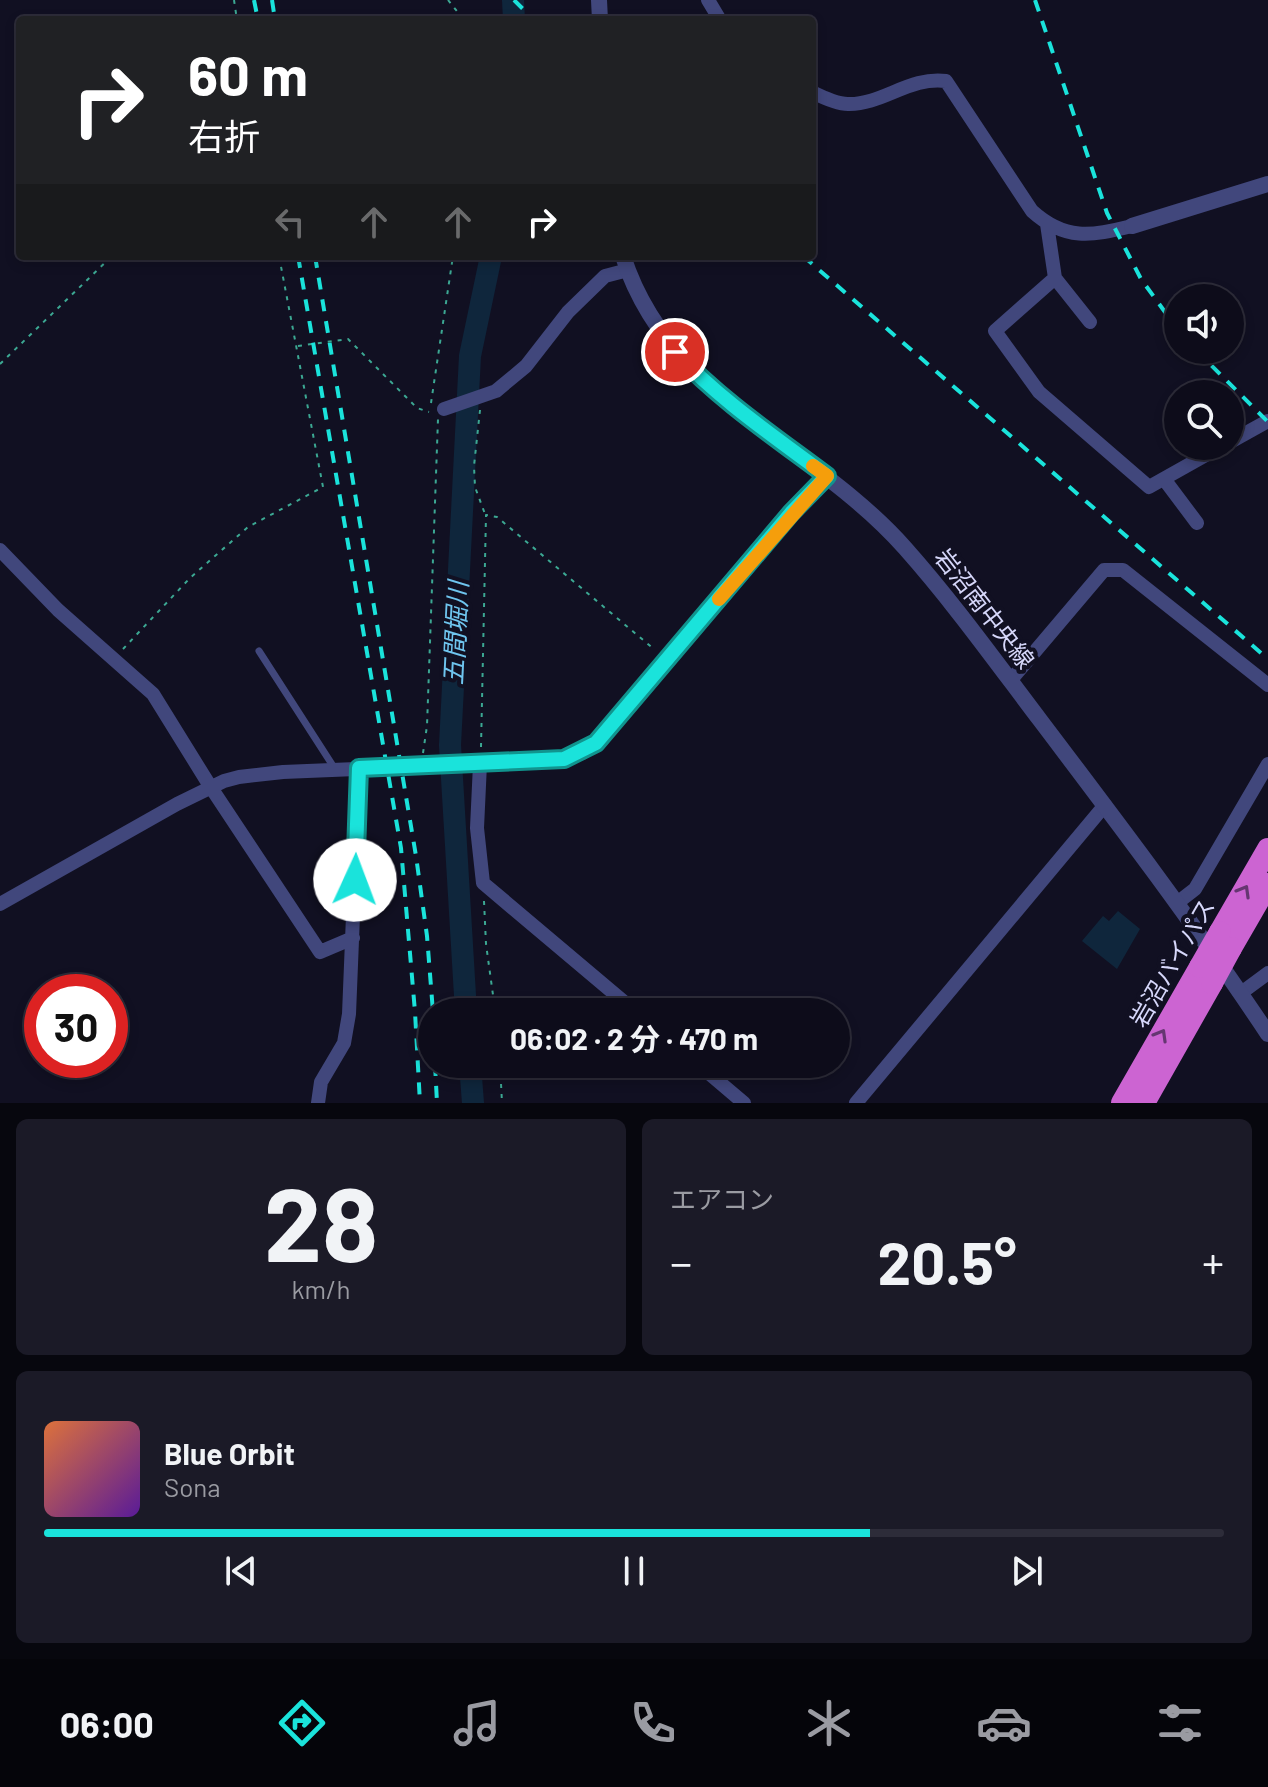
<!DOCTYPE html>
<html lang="ja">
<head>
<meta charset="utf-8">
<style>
  body { margin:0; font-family:Barlow,"Noto Sans JP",sans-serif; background:#1b1a27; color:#f1f3f6; height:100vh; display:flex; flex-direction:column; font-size:30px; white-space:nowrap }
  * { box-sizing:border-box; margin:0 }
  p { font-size:26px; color:#9a9ba2 }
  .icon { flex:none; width:44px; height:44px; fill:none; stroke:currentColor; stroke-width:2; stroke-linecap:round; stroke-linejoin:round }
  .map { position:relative; height:1103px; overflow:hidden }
  .sheet { display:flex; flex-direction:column; gap:16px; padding:16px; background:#07070e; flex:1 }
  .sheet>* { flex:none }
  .top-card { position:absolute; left:16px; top:16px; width:800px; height:244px; border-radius:8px; box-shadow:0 4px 12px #0003,0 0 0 2px #2d2c39; background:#202124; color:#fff; overflow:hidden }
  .tools { position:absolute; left:1164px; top:284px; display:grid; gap:16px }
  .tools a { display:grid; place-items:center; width:80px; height:80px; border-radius:50%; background:#0d0c1a; box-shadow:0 4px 12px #0003,0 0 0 2px #2d2c39; font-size:40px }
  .speed { position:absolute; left:24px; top:974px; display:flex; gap:16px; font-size:40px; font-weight:700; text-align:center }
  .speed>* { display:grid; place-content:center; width:104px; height:104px; border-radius:50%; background:#0d0c1a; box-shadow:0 4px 12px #0003,0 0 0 2px #2d2c39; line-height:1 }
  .speed .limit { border:12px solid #d22; background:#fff; color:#111 }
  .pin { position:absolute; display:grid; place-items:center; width:68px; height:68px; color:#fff; margin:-34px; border:4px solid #fff; border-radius:50%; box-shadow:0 2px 8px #0007 }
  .me { position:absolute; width:88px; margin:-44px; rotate:2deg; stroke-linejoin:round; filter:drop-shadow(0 0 6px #0008) }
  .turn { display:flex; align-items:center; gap:28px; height:168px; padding:0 40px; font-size:36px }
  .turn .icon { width:104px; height:104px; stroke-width:2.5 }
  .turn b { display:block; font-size:56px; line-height:68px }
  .lanes { display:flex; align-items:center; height:76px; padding:0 40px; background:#0003; justify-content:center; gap:40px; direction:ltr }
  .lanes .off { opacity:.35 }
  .big { font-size:60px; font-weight:700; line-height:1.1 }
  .sheet .widget { flex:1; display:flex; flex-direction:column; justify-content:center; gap:12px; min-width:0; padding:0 28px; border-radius:12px; background:#1b1a27 }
  .sheet .dial { align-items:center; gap:0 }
  .dial b { font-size:104px; line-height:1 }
  .song { display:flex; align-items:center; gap:24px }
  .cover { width:96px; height:96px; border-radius:12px; background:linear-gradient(135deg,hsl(20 70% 55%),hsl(270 70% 35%)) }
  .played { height:8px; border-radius:4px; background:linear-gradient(90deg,#1ae3db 70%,#2d2c39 70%) }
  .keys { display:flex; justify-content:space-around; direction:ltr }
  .heat { display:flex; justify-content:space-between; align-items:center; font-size:44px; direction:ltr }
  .sheet .tiles { flex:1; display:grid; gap:16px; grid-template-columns:1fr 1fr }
  .widget:last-child { grid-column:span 2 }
  .trip { position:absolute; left:418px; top:998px; width:432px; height:80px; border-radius:40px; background:#0d0c1a; box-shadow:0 4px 12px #0003,0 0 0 2px #2d2c39; font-weight:700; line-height:80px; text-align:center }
  .tabs { display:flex; height:128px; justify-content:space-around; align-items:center; background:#05050a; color:#9a9ba2 }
  .tabs .icon { width:56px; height:56px }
  .tabs .selected { color:#1ae3db }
  .tabs b { font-size:36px; color:#f1f3f6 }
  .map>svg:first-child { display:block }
  .water { fill:#0f263c }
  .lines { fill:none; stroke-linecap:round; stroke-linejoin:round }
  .river { stroke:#0f263c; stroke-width:22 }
  .path { stroke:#3ca893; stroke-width:2; stroke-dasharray:4 6; stroke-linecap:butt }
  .service { stroke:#41477c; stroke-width:7 }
  .minor { stroke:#41477c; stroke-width:14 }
  .tertiary { stroke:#41477c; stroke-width:16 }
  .trunk { stroke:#cc64d2; stroke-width:22 }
  .rail { stroke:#1ae3db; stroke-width:4; stroke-dasharray:12 10; stroke-linecap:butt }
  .trunk-bridge { stroke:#cc64d2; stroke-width:22 }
  .oneway { stroke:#653671 }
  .route-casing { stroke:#11948e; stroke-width:20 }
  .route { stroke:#1ae3db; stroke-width:14 }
  .slow { stroke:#f59e0b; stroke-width:14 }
  .labels { text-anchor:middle; stroke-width:8; stroke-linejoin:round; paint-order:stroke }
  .street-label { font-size:24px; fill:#d6d7fa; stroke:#111022 }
  .water-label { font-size:26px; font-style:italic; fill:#6fc5ef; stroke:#111022 }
</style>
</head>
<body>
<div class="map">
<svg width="1268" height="1103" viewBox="0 0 1268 1103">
  <rect width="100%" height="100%" fill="#111022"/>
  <path class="water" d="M1118,911l22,18 -23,40 -35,-28 21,-25 6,5z"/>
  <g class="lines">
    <path class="river" d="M513,0l1,20
      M466,1012l-16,-267 20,-389 21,-100
      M470,1064l3,39"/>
    <path class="path" d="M234,0l3,20
      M448,0l16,20
      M298,346l50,-7 69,69 12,4
      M0,364l112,-108
      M431,403l22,-147
      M480,410l-6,56 1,21 10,27
      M123,649l67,-71 58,-51 75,-40 -44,-231
      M481,747l5,-232 11,2 158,133
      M423,753l4,-27 11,-307
      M484,901l2,43 7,51 12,17
      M500,1064l2,39"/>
    <path class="service" d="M259,651l76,118"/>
    <path class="minor" d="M708,0l12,20
      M812,92c10,5 25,12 36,12 34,1 62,-28 98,-23l86,130c33,30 59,25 100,15
      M1047,224l8,54 -60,53 44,61 110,95 73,-41
      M1055,278l35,44
      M444,409l52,-18 30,-25 42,-54 37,-36 23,-6
      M1230,442l38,-21
      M1164,479l33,44
      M0,550l58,60 95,84 57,92 110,166 33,-14
      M1010,681l94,-111h19l145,115
      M480,764l-3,64 6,55 153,129
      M1177,903l18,-14 73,-125
      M0,904l177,-100 47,-23 15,-4 44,-5 146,-6
      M1241,993l27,-20
      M698,1064l46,39
      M318,1103l3,-21 23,-39 5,-29 10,-246
      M856,1103l249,-298"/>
    <path class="tertiary" d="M599,0l1,20
      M1132,226l136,-42
      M623,256c45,142 190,188 282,292 48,54 91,114 135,172 78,103 156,206 228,314
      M429,766l135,-7 18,-7 14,-9 195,-230 36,-37"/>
    <path class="trunk" d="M1220,932l48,-83
      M1231,948l37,-64
      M1122,1103l78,-136
      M1144,1103l68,-120"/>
    <path class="rail" d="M254,0l4,20
      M272,0l3,20
      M514,0l20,20
      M1035,0l72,213 34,66 37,51
      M298,256l103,592 14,164 5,91
      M315,256l101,600 11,80 6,76
      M803,256l465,403
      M1196,350l72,72
      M435,1064l2,39"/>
    <path class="trunk-bridge" d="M1200,967l20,-35
      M1212,983l19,-35"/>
  </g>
  <defs><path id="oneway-chevron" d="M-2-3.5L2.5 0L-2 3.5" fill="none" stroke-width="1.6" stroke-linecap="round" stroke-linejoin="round" transform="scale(2)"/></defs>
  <g class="oneway">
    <use href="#oneway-chevron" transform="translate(1244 891) rotate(-60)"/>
    <use href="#oneway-chevron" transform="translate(1161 1035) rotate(-60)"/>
  </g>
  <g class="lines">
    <g class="route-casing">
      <path id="route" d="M355,880l4,-112 205,-9 32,-16 195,-230 36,-37c-52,-39 -107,-76 -152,-124"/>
    </g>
    <use href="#route" class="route"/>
    <path class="slow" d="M719,599l108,-123 -14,-10"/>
  </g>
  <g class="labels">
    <g class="street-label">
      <text transform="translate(984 609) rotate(52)" y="8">岩沼南中央線</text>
      <text transform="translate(1173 963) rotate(-60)" y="8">岩沼バイパス</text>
    </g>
    <g class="water-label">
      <text transform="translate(456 633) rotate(-87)" y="9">五間堀川</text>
    </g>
  </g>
</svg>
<div class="tools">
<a><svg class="icon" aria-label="sound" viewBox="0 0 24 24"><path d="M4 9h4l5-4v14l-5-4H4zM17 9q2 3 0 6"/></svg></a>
<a><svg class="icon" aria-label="search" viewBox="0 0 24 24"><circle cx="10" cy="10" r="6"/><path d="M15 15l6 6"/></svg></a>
</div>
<div class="speed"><div class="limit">30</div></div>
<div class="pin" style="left:675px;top:352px;background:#d93025"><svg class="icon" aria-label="arrive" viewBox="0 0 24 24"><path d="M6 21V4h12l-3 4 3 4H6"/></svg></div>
<svg class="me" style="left:355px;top:880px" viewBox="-20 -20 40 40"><circle r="19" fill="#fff"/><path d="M0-13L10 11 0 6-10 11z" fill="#1ae3db"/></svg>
<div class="trip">06:02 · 2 分 · 470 m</div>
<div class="top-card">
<div class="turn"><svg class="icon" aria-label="right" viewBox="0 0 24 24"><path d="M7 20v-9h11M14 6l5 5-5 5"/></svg><div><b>60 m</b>右折</div></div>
<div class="lanes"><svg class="icon off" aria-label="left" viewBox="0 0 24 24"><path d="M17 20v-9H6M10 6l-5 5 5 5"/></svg><svg class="icon off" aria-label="ahead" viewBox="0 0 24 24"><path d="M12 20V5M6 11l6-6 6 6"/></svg><svg class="icon off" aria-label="ahead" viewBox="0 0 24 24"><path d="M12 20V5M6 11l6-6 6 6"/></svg><svg class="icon" aria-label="right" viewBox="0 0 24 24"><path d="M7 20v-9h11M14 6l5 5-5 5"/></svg></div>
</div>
</div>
<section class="sheet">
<div class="tiles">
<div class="widget dial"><b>28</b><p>km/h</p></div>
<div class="widget"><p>エアコン</p>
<div class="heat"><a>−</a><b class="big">20.5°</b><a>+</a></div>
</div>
<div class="widget">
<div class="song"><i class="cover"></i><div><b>Blue Orbit</b><p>Sona</p></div></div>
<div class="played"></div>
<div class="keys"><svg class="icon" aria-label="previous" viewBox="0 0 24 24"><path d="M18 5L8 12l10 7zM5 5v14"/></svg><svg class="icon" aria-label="pause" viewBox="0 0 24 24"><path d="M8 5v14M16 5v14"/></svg><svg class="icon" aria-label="next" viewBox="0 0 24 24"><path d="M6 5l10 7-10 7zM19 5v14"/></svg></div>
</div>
</div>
</section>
<nav class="tabs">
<b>06:00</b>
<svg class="icon selected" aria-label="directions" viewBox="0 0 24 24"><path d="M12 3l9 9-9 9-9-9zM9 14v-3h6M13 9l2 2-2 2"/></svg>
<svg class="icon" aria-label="music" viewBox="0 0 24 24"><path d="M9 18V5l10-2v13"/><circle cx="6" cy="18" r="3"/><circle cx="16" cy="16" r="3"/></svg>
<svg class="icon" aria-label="phone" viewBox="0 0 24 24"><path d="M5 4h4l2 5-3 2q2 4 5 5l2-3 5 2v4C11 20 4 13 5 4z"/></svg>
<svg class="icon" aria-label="climate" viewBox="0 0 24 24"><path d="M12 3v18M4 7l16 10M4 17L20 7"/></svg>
<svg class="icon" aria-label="car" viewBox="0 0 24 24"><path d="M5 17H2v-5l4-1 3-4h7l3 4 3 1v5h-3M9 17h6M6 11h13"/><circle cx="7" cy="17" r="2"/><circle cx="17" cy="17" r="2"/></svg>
<svg class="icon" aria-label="filters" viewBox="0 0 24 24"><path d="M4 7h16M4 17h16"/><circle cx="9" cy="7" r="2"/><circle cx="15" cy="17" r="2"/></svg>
</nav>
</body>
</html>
